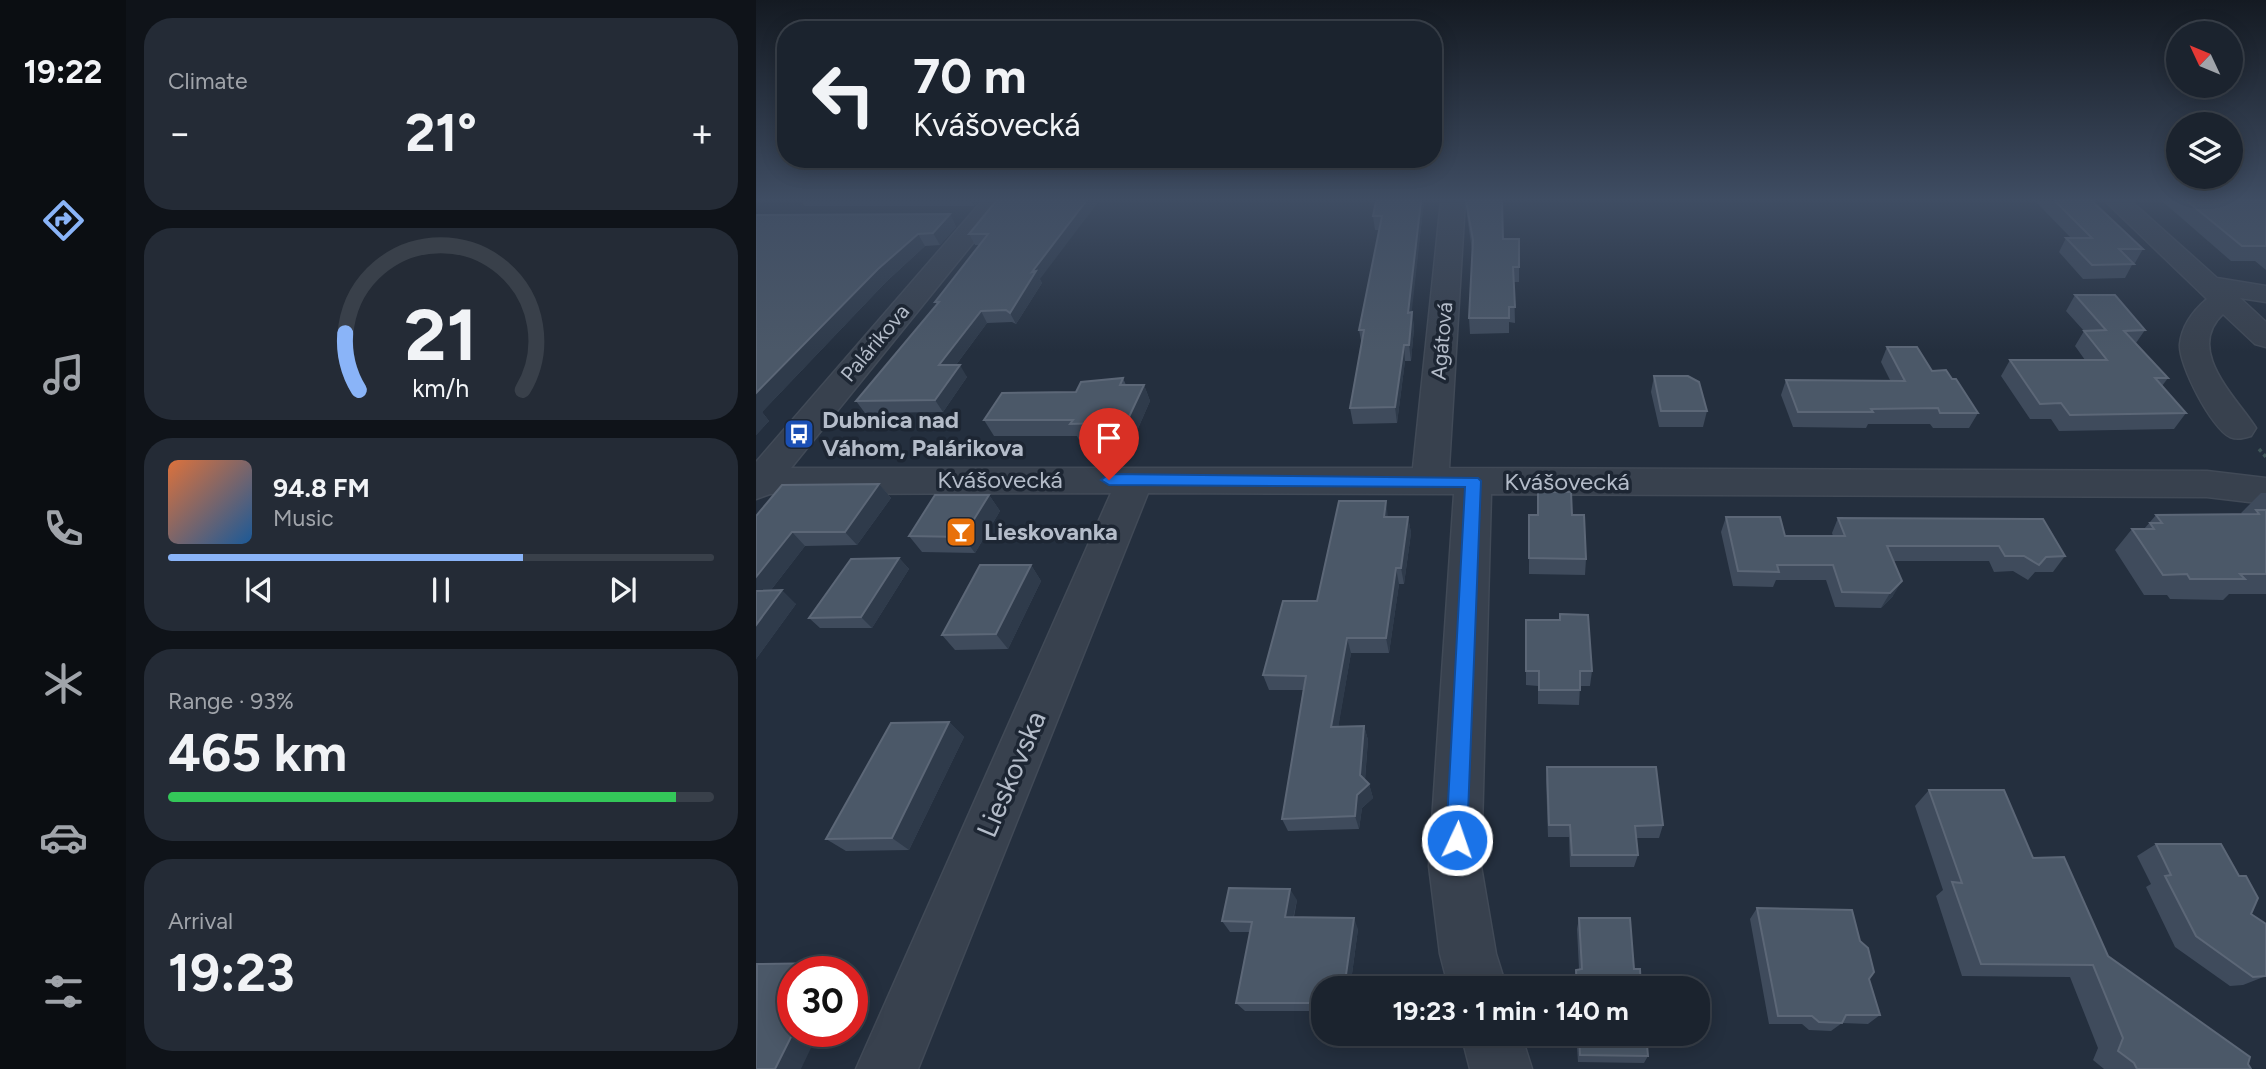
<!DOCTYPE html>
<html lang="en">
<head>
<meta charset="utf-8">
<style>
  body { margin:0; font-family:Figtree,sans-serif; background:#242b36; color:#f1f3f6; height:100vh; display:flex; flex-direction:column; font-size:26px; white-space:nowrap }
  * { box-sizing:border-box; margin:0 }
  p { font-size:23px; color:#a0a4aa }
  .icon { flex:none; width:38px; height:38px; fill:none; stroke:currentColor; stroke-width:2; stroke-linecap:round; stroke-linejoin:round }
  .map { position:relative; flex:1; overflow:hidden }
  .panel { display:flex; flex-direction:column; gap:18px; padding:18px; background:#0f1319; width:630px }
  .panel>* { flex:none }
  .top-card { position:absolute; left:21px; top:21px; width:665px; height:147px; border-radius:28px; box-shadow:0 4px 18px #0003,0 0 0 2px #39404a; background:#1b232e; color:#f1f3f6; overflow:hidden }
  .needle { width:46px; rotate:314deg }
  .buttons { position:absolute; left:1410px; top:21px; display:grid; gap:14px }
  .buttons a { display:grid; place-items:center; width:77px; height:77px; border-radius:50%; background:#1b232e; box-shadow:0 4px 18px #0003,0 0 0 2px #39404a; font-size:35px }
  .speed { position:absolute; left:21px; top:956px; display:flex; gap:14px; font-size:35px; font-weight:700; text-align:center }
  .speed>* { display:grid; place-content:center; width:91px; height:91px; border-radius:50%; background:#1b232e; box-shadow:0 4px 18px #0003,0 0 0 2px #39404a; line-height:1 }
  .speed .limit { border:10px solid #d22; background:#fff; color:#111 }
  .pin { position:absolute; display:grid; place-items:center; width:60px; height:60px; color:#fff; margin:-72px -30px; border-radius:50% 50% 50% 0; rotate:-45deg; box-shadow:0 0 7px #0007 }
  .pin .icon { rotate:45deg }
  .me { position:absolute; width:77px; margin:-38px; rotate:3deg; stroke-linejoin:round; filter:drop-shadow(0 0 5px #0008) }
  .turn { display:flex; align-items:center; gap:24px; height:147px; padding:0 21px; font-size:32px }
  .turn .icon { width:91px; height:91px; stroke-width:2.5 }
  .turn b { display:block; font-size:49px; line-height:60px }
  .big { font-size:52px; font-weight:700; line-height:1.1 }
  .panel .widget { flex:1; display:flex; flex-direction:column; justify-content:center; gap:10px; min-width:0; padding:0 24px; border-radius:28px; background:#242b36 }
  .panel .dial { align-items:center; gap:0 }
  .dial svg { height:182px; overflow:visible; fill:none; stroke:#39404a; stroke-width:7; stroke-linecap:round; text-anchor:middle }
  .dial text { fill:#f1f3f6; stroke:none }
  .song { display:flex; align-items:center; gap:21px }
  .cover { width:84px; height:84px; border-radius:10px; background:linear-gradient(135deg,hsl(20 70% 55%),hsl(210 70% 35%)) }
  .played { height:7px; border-radius:4px; background:linear-gradient(90deg,#8ab4f8 65%,#39404a 65%) }
  .keys { display:flex; justify-content:space-around; direction:ltr }
  .heat { display:flex; justify-content:space-between; align-items:center; font-size:38px; direction:ltr }
  .charge { height:10px; border-radius:5px; background:linear-gradient(90deg,#34c759 93%,#39404a 0) }
  .trip { position:absolute; left:555px; top:976px; width:399px; height:70px; border-radius:28px; background:#1b232e; box-shadow:0 4px 18px #0003,0 0 0 2px #39404a; font-weight:700; line-height:70px; text-align:center }
  main { display:flex; flex:1; min-height:0 }
  .tab-bar { display:flex; flex-direction:column; width:126px; justify-content:space-around; align-items:center; background:#0b0e12; color:#a0a4aa }
  .tab-bar .icon { width:49px; height:49px }
  .tab-bar .on { color:#8ab4f8 }
  .tab-bar b { font-size:32px; color:#f1f3f6 }
  .map>svg:first-child { display:block }
  .lines { fill:none; stroke-linecap:round; stroke-linejoin:round }
  .minor-casing { stroke:#414a57; stroke-width:3 }
  .path { stroke:#3f5557; stroke-width:3.5; stroke-dasharray:3.5 3.5; stroke-linecap:butt }
  .minor { fill:#38414e; fill-rule:evenodd }
  .wall { fill:#3f4b5c }
  .shaded-wall { fill:#2f3b4b }
  .building { fill:#4b5868; stroke:#5c6777; stroke-width:2 }
  .route { fill:#1a73e8; stroke:#114b97; stroke-width:2 }
  .labels { text-anchor:middle; stroke-width:7; stroke-linejoin:round; paint-order:stroke }
  .far-street-label { font-size:21px; fill:#b4bcc9; stroke:#1d2633 }
  .poi-label { font-size:24px; font-weight:bold; fill:#b4bcc9; stroke:#1d2633; text-anchor:start }
  .street-label { font-size:24px; fill:#b4bcc9; stroke:#1d2633 }
  .near-street-label { font-size:28px; fill:#b4bcc9; stroke:#1d2633 }
</style>
</head>
<body>
<main>
<nav class="tab-bar">
<b>19:22</b>
<svg class="icon on" aria-label="directions" viewBox="0 0 24 24"><path d="M12 3l9 9-9 9-9-9zM9 14v-3h6M13 9l2 2-2 2"/></svg>
<svg class="icon" aria-label="music" viewBox="0 0 24 24"><path d="M9 18V5l10-2v13"/><circle cx="6" cy="18" r="3"/><circle cx="16" cy="16" r="3"/></svg>
<svg class="icon" aria-label="phone" viewBox="0 0 24 24"><path d="M5 4h4l2 5-3 2q2 4 5 5l2-3 5 2v4C11 20 4 13 5 4z"/></svg>
<svg class="icon" aria-label="climate" viewBox="0 0 24 24"><path d="M12 3v18M4 7l16 10M4 17L20 7"/></svg>
<svg class="icon" aria-label="car" viewBox="0 0 24 24"><path d="M5 17H2v-5l4-1 3-4h7l3 4 3 1v5h-3M9 17h6M6 11h13"/><circle cx="7" cy="17" r="2"/><circle cx="17" cy="17" r="2"/></svg>
<svg class="icon" aria-label="filters" viewBox="0 0 24 24"><path d="M4 7h16M4 17h16"/><circle cx="9" cy="7" r="2"/><circle cx="15" cy="17" r="2"/></svg>
</nav>
<section class="panel">
<div class="widget"><p>Climate</p>
<div class="heat"><a>−</a><b class="big">21°</b><a>+</a></div>
</div>
<div class="widget dial"><svg viewBox="0 0 100 80">
<path d="M14 69A42 42 0 1 1 86 69"/>
<path d="M14 69A42 42 0 0 1 8 44" stroke="#8ab4f8"/>
<text x="50" y="56" font-size="32" font-weight="700">21</text>
<text x="50" y="72" font-size="11">km/h</text>
</svg></div>
<div class="widget">
<div class="song"><i class="cover"></i><div><b>94.8 FM</b><p>Music</p></div></div>
<div class="played"></div>
<div class="keys"><svg class="icon" aria-label="previous" viewBox="0 0 24 24"><path d="M18 5L8 12l10 7zM5 5v14"/></svg><svg class="icon" aria-label="pause" viewBox="0 0 24 24"><path d="M8 5v14M16 5v14"/></svg><svg class="icon" aria-label="next" viewBox="0 0 24 24"><path d="M6 5l10 7-10 7zM19 5v14"/></svg></div>
</div>
<div class="widget"><p>Range · 93%</p><b class="big">465 km</b><div class="charge"></div></div>
<div class="widget"><p>Arrival</p><b class="big">19:23</b></div>
</section>
<div class="map">
<svg width="1510" height="1069" viewBox="0 0 1510 1069">
  <rect width="100%" height="100%" fill="#242f3e"/>
  <g class="lines">
    <g class="minor-casing">
      <path id="minor" d="M226,201h25l-216,267h622l28,-267h24l-16,267 758,3 59,7v26l-59,-7 -716,-3 -10,372 15,88 11,35h-58l-9,-35 -11,-88 25,-372 -306,-1 -230,576h-62l255,-576 -341,1 -14,5v-37z
        M1349,201h26l86,77 49,8v16l-26,-4 26,24v25l-11,-3 -32,-30c-39,36 14,84 33,114l-5,8c-8,2 -13,4 -21,1 -18,-8 -52,-73 -50,-93 2,-19 13,-33 27,-45z
        M705,1034h60l11,35h-62z"/>
    </g>
    <path class="path" d="M1503,449l7,8"/>
    <use href="#minor" class="minor"/>
  </g>
  <path class="wall" d="M45,201h178l-5,5h-169z
    M240,201l46,82 -26,41 -4,-2 -25,1 -31,42 11,12 -24,35 -78,1 -9,-12 81,-97 -2,-2 44,-57h-4l-6,-11z
    M668,201l-13,111h1l2,16 -3,33h-6l-8,62 -44,1 -3,-16 12,-63 -3,-15 20,-100h-4l-2,-14z
    M710,201l37,38h16v43h-5l1,41 -6,-1v11l-39,1 -1,-16 3,-68 -5,-34z
    M1279,201h57l51,48 -8,14h-2l-8,15 -42,1 -24,-27 7,-14h5z
    M1406,201h104v69l-11,-9h-24z
    M194,214l6,13 -16,18 -15,1 -39,36 -124,130 7,9 -13,14v-220z
    M1319,295l70,35 -9,13 32,35 -6,8 24,27 -12,16 -115,2 -8,-12h-21l-29,-43 9,-16h75l-10,-14 9,-15 -18,-20z
    M1131,347l45,24 20,8 26,34 -9,15h-36l-3,-4h-62l-2,4 -73,-1 -12,-32 5,-15h104l-9,-18z
    M898,376l53,35 -4,16h-44l-8,-35z
    M367,378l3,7h18l6,16 -14,32 -24,1 -3,5 -30,1 -2,-4h-83l-10,-16z
    M123,484l12,14 -34,47 -52,1 -34,44 25,14 -40,55v-143z
    M782,492l34,23 14,44 -1,16 -56,-1v-59h9z
    M1505,493h5v101h-37l-6,6 -53,-1 -3,-4h-23l-29,-45 17,-21h12l12,-14 86,-1 -1,-1z
    M233,495l11,16 -25,42 -53,-1 -13,-16z
    M632,517h20l3,16 -7,51h-5l-10,69h-38l-13,74 26,-1 4,14 -3,40 4,4 4,14 -11,10 -3,21 -71,2 -6,-12 21,-129h-34l-6,-15 54,-74z
    M970,517l59,19h48l-1,-3 6,-15 227,38 -12,16h-18l-7,8 -15,-9 -19,1 -5,-11h-95l-1,35 -12,12 -46,-1 -9,-27h-50l-3,7 -40,-1 -12,-54z
    M143,558l10,11 -37,59h-52l-11,-10z
    M275,565l10,16 -33,68 -53,1 -13,-15z
    M770,635l66,36 -2,15h-10l-1,19 -41,-1v-18l-12,-1z
    M193,722l15,15 -55,113 -63,1 -20,-12z
    M791,767l116,58 -4,13h-23l2,17 -4,12h-64l-1,-30h-21l-2,-57z
    M1173,790l104,68 75,98 140,108 3,5h-147l-11,-9 5,-12 -28,-71 -108,-1 -26,-80 7,-6 -28,-84z
    M1400,844l95,70 15,62 -23,9 -13,1 -55,-39 -29,-60 5,-3 -14,-28z
    M541,900l-3,17 64,12 -8,60h-27v22h-78l-9,-8 14,-71h-20l-8,-11z
    M1001,908l112,71 11,36 -12,9 -26,-1 -11,8 -22,-1 -7,-6h-33l-19,-105z
    M823,918l55,51 7,20h-67v-10l2,-9 3,-1 -2,-40z
    M820,1034h73l-3,3 2,19 -4,7 -66,-1z"/>
  <path class="shaded-wall" d="M215,201h8l-5,5z
    M330,201h13l-59,78 2,4 -26,41 -6,-11 22,-41z
    M665,201h3l-14,127 -2,-15z
    M194,214l6,13 -16,18 -7,-12z
    M162,234l7,12 -39,36 -124,130 7,9 -13,14v-42l122,-124z
    M225,311l6,12 -40,54 -8,-12z
    M656,312l2,16 -3,33 -2,-16z
    M648,345l1,16 -8,62 -2,-16z
    M204,365l7,12 -24,35 -8,-12z
    M388,385l6,16 -14,32 -7,-16z
    M348,418l8,16 -3,5 -8,-16z
    M123,484l12,14 -34,47 -12,-13z
    M233,495l11,16 -25,42 -12,-16z
    M630,501l2,16h-4z
    M652,517l3,16 -7,51 -3,-16z
    M36,532l13,14 -45,58 -4,-4v-23z
    M143,558l10,11 -37,59 -11,-11z
    M275,565l10,16 -33,68 -12,-15z
    M640,568l3,16 -10,69 -3,-15z
    M1146,581l-9,15 -12,12 9,-15z
    M26,590l14,14 -40,55v-34z
    M591,638l4,15 -15,88 -5,-14z
    M193,722l15,15 -55,113 -17,-12z
    M608,726l4,14 -4,48 -4,-13z
    M613,784l4,14 -11,10 -3,21 -4,-13 2,-21z
    M534,889l7,11 -6,27 -6,-10z
    M598,918l4,11 -8,60h-6z
    M72,963l19,8h-23z
    M38,1031h25l-18,38h-26z"/>
  <path class="building" d="M240,201h90l-54,71 4,-1 -26,42 -4,-3 -25,1 -42,54h21l-25,35 -79,1 83,-99h-4l53,-68h-19z
    M620,201h45l-13,112 4,-1 -3,33h-5l-9,62 -45,1 14,-78h-5l23,-114h-9z
    M710,201h36l1,38h16v28h-6l2,40h-6v11h-40l4,-78z
    M1299,201h37l51,48h-24l15,15 -42,1 -26,-27h26z
    M1431,201h79v45h-24z
    M194,214l-17,19 -15,1 -40,35 -122,124v-178z
    M1319,295h40l30,35 -21,1 44,47h-13l31,35 -116,2 -9,-12 -21,1 -30,-44h97l-23,-29 22,-1z
    M1131,347h30l15,24 14,-1 6,9h4l22,34h-38l-2,-5 -67,1 2,3h-75l-12,-32 119,1z
    M898,376h34l11,6 8,29h-46z
    M367,378l-3,7h24l-15,32 -25,1 -3,5 -31,1 3,-4h-89l18,-27 74,-1 5,-10z
    M123,484l-34,48h-53l-36,45v-61l26,-31z
    M782,492h33l1,23h12l2,44 -57,-1v-43h9z
    M179,495h54l-26,42 -54,-1z
    M583,501h47l-2,16h24l-7,51h-5l-10,70h-39l-16,89 33,-1 -4,49 9,9 -12,11 -2,21 -73,3 24,-143 -43,-1 20,-74h34z
    M1500,510h10v64h-26l5,5h-55l-3,-5 -24,1 -31,-46h22l-4,-6h12l-6,-8 103,-1z
    M970,517h54l5,19h60l-7,-18 205,1 22,37 -19,1 -7,8 -15,-9h-19l-6,-10h-112l15,35 -12,12 -48,-1 -9,-27h-56l2,7 -41,-1z
    M143,558l-38,59 -52,1 42,-59z
    M224,565h51l-35,69 -54,1z
    M26,590l-26,35v-34z
    M804,614l28,1 4,56h-12v19h-41v-19h-13v-51h34z
    M193,722l-57,116 -66,1 65,-116z
    M791,767h109l7,58 -28,1 3,29h-66l-2,-30h-21z
    M1173,790h75l29,68 31,-1 44,99 142,101 -2,7 3,5h-114l-3,-6 -16,-12 5,-13 -30,-73 -112,-1 -29,-82 10,1z
    M1400,844h65l18,32h7l12,22 -7,16 15,10v52l-13,1 -57,-41 -31,-60 6,-1z
    M473,888l61,1 -5,28 69,1 -10,71h-21v14h-87l16,-81 -30,-1z
    M1001,908l95,2 8,31 8,7 6,24 -5,7 11,36h-34l-4,8 -23,-1 -7,-6h-34z
    M823,918h51l4,51h6l1,20h-64l-1,-19 6,-1z
    M72,963l-4,8h-31v60h1l-19,38h-19l1,-105z
    M823,1034h67l2,22 -68,-1z"/>
  <linearGradient id="sky" x2="0" y2="1"><stop stop-color="#141a22"/><stop offset="0.57" stop-color="#3f4d63"/><stop offset="1" stop-color="#3f4d63" stop-opacity="0"/></linearGradient>
  <rect width="1510" height="351" fill="url(#sky)"/>
  <path class="route" d="M353,474l369,4 3,3 -14,359 -3,7 -7,3 -8,-3 -3,-7 19,-353 -356,-2 -8,-5z"/>
  <defs>
    <g id="bus-square" transform="scale(1.575)"><rect x="-9" y="-9" width="18" height="18" rx="4" fill="#1a4fb4" stroke="#1d2633"/><path d="M-5-6H5V4H4V6H2V4H-2V6H-4V4H-5ZM-3.5-4V0h7V-4ZM-3.5 1.2v1.5H-2V1.2ZM2 1.2v1.5H3.5V1.2Z" fill="#fff"/></g>
    <g id="bar-square" transform="scale(1.575)"><rect x="-9" y="-9" width="18" height="18" rx="4" fill="#e8710a" stroke="#1d2633"/><path d="M-6-5H6L.8 .8V4.5H3.5V6h-7V4.5H-.8V.8Z" fill="#fff"/></g>
  </defs>
  <g fill-rule="evenodd">
    <use href="#bus-square" x="43" y="434"/>
    <use href="#bar-square" x="205" y="532"/>
  </g>
  <g class="labels">
    <g class="far-street-label">
      <text transform="translate(686 341) rotate(-85)" y="7">Agátová</text>
      <text transform="translate(119 343) rotate(-50)" y="7">Palárikova</text>
    </g>
    <g class="poi-label">
      <text x="66" y="428">Dubnica nad<tspan x="66" dy="28">Váhom, Palárikova</tspan></text>
      <text x="228" y="540">Lieskovanka</text>
    </g>
    <g class="street-label">
      <text x="244" y="488">Kvášovecká</text>
      <text x="811" y="490">Kvášovecká</text>
    </g>
    <g class="near-street-label">
      <text transform="translate(255 774) rotate(-67)" y="10">Lieskovska</text>
    </g>
  </g>
</svg>
<div class="buttons">
<a><svg class="needle" viewBox="-14 -14 28 28"><path d="M0-13l5 13h-10z" fill="#e53935"/><path d="M0 13l5-13h-10z" fill="#a0a4aa"/></svg></a>
<a><svg class="icon" aria-label="layers" viewBox="0 0 24 24"><path d="M12 4l9 5-9 5-9-5zM3 14l9 5 9-5"/></svg></a>
</div>
<div class="speed"><div class="limit">30</div></div>
<div class="pin" style="left:353px;top:480px;background:#d93025"><svg class="icon" aria-label="arrive" viewBox="0 0 24 24"><path d="M6 21V4h12l-3 4 3 4H6"/></svg></div>
<svg class="me" style="left:701px;top:840px" viewBox="-20 -20 40 40"><circle r="17" fill="#1a73e8" stroke="#fff" stroke-width="3"/><path d="M0-11L8 9 0 5-8 9z" fill="#fff"/></svg>
<div class="trip">19:23 · 1 min · 140 m</div>
<div class="top-card">
<div class="turn"><svg class="icon" aria-label="left" viewBox="0 0 24 24"><path d="M17 20v-9H6M10 6l-5 5 5 5"/></svg><div><b>70 m</b>Kvášovecká</div></div>
</div>
</div>
</main>
</body>
</html>
